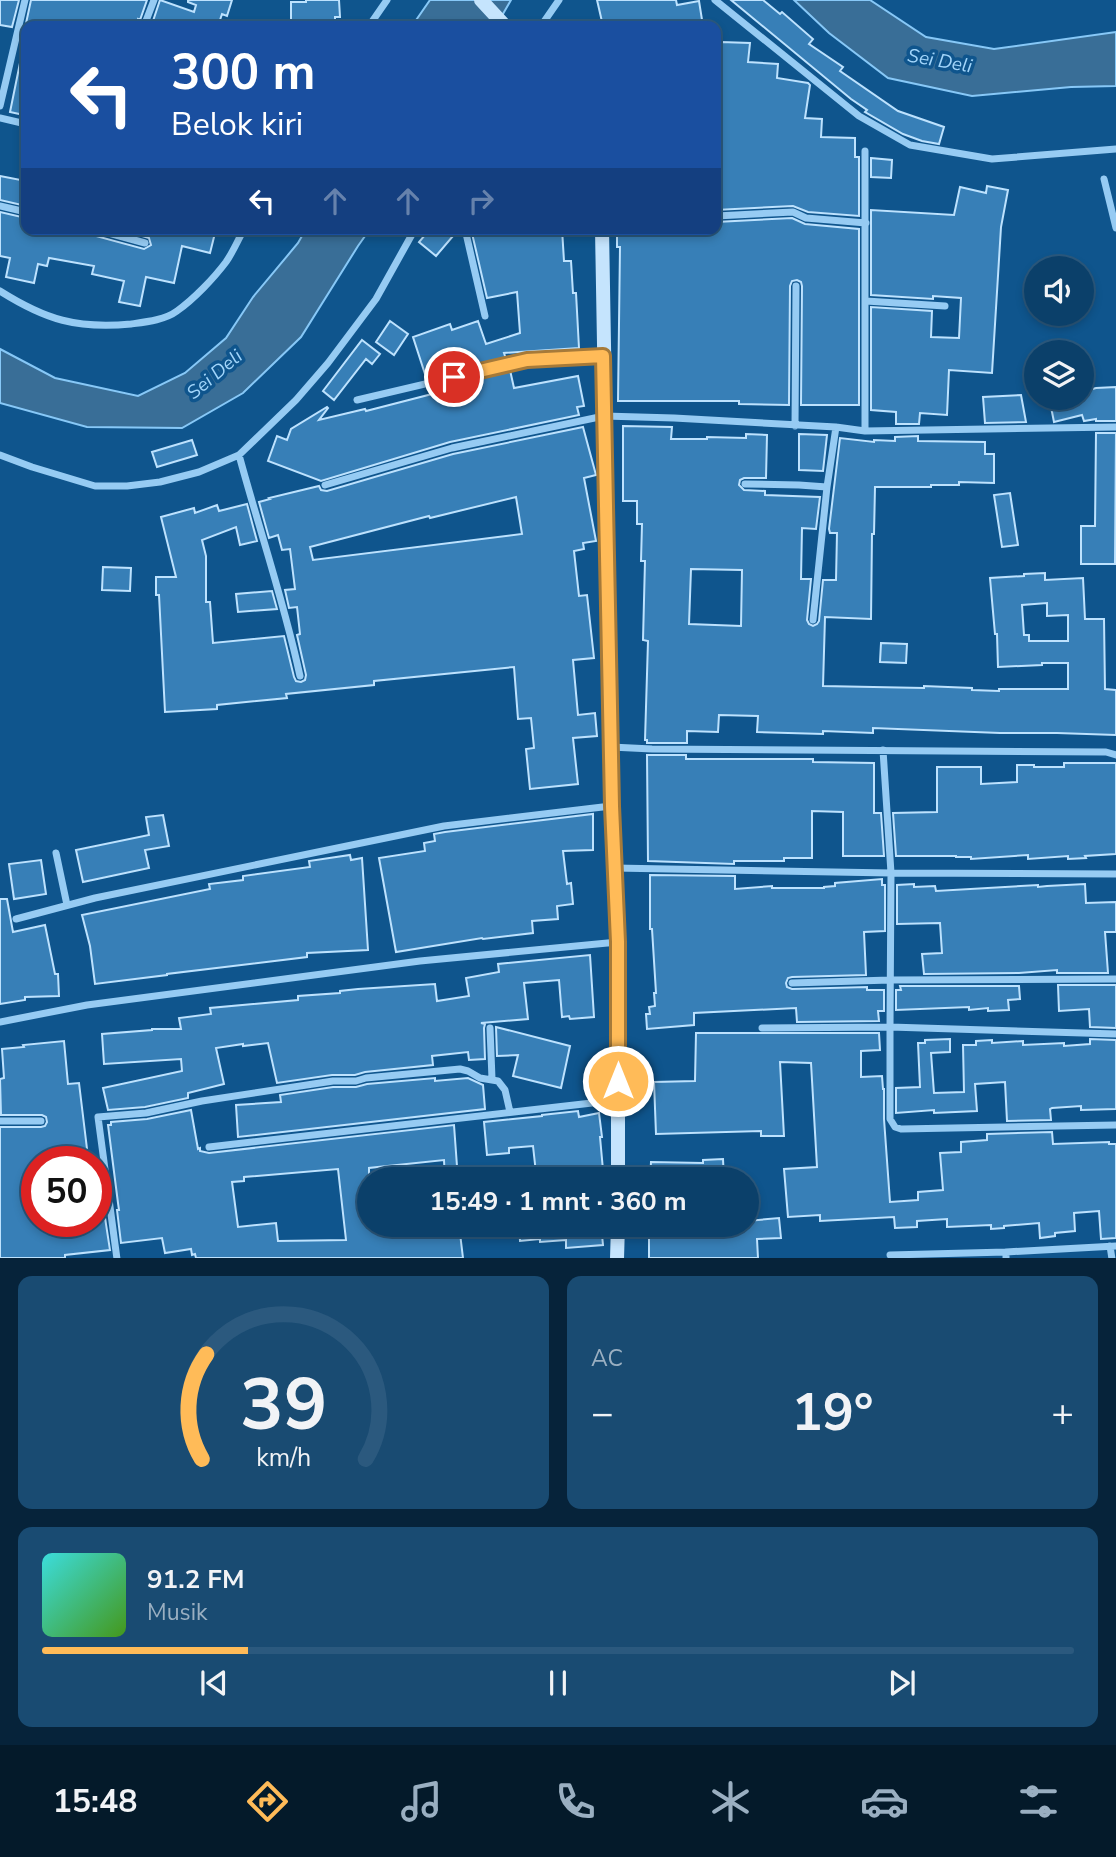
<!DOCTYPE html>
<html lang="id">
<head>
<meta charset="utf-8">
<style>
  body { margin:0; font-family:"Nunito Sans",sans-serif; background:#194b72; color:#f1f3f6; height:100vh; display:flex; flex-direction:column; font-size:26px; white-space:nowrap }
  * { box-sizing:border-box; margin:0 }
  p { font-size:23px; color:#9aafc1 }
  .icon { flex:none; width:38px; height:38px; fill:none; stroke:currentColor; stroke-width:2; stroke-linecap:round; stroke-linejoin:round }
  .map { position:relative; height:1258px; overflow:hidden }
  .details { display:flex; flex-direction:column; gap:18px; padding:18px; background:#06233a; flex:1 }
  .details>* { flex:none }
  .banner { position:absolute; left:21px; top:21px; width:700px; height:214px; border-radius:14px; box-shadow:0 4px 10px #0003,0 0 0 2px #2b597e; background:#1a4fa0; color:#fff; overflow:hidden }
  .buttons { position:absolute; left:1024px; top:256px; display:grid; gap:14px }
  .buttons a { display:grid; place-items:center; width:70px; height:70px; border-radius:50%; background:#0b406a; box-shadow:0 4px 10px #0003,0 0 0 2px #2b597e; font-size:35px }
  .speed { position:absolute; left:21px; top:1146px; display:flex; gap:14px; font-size:35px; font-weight:700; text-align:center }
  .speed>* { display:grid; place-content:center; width:91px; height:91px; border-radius:50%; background:#0b406a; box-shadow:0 4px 10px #0003,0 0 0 2px #2b597e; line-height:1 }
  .speed .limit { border:10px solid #d22; background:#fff; color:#111 }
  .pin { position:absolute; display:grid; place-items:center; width:60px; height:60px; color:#fff; margin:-30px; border:4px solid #fff; border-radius:50%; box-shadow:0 2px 7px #0007 }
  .me { position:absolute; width:77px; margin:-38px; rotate:0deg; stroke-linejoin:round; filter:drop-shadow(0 0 5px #0008) }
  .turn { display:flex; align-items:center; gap:24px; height:147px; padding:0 35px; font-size:32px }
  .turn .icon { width:91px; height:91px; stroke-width:2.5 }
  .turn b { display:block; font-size:49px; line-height:60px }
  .lanes { display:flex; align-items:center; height:66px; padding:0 35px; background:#0003; justify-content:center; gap:35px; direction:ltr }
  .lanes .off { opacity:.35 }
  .big { font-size:52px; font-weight:700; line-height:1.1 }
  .details .tile { flex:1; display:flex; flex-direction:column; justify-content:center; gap:10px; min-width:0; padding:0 24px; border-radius:14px; background:#194b72 }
  .details .dial { align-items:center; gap:0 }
  .dial svg { height:182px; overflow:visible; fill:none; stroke:#2b597e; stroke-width:7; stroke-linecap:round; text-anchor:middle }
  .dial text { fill:#f1f3f6; stroke:none }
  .song { display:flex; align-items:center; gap:21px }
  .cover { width:84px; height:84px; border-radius:10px; background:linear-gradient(135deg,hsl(180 70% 55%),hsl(100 70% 35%)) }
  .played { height:7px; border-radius:4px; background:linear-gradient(90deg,#ffbb58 20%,#2b597e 20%) }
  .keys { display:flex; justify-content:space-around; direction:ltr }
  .heat { display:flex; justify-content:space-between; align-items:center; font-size:38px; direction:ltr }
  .details .tiles { flex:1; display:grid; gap:18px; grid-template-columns:1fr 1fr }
  .tile:last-child { grid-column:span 2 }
  .trip { position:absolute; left:357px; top:1167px; width:402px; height:70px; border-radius:35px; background:#0b406a; box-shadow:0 4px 10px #0003,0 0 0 2px #2b597e; font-weight:700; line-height:70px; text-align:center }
  .menu { display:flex; height:112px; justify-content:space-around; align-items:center; background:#041a2a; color:#9aafc1 }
  .menu .icon { width:49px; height:49px }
  .menu .current { color:#ffbb58 }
  .menu b { font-size:32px; color:#f1f3f6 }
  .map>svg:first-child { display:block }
  .water { fill:#396e97; stroke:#87c8f7; stroke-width:2 }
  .building { fill:#377fb7; stroke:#bde2fe; stroke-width:2; fill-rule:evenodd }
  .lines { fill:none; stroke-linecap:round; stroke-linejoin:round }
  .street { stroke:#96cbf3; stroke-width:7 }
  .secondary { stroke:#c5e4fd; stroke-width:14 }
  .route-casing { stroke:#a67a39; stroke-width:18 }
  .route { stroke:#ffbb58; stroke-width:12 }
  .labels { text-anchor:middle; stroke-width:7; stroke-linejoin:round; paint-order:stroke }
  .water-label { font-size:19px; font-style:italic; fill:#a2d5fa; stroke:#0f558d }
</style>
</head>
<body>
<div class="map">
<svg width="1116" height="1259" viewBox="0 0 1116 1259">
  <rect width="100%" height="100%" fill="#0f558d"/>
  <path class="water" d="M430,0h81l-15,26h-84z
    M794,0h76l56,37 68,12 122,-17v54l-45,1 -99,9 -84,-18 -59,-45z
    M306,229h64l-12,17 -57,91 -58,56 -61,35 -95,-1 -87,-24v-54l55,29 83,18 47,-23 41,-35 27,-41 45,-54z"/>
  <path class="building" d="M0,0h19l-7,27 -12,-2z
    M31,0h116l-7,20 -2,-1 -2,7h-110v3l-1,-1z
    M160,0l34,12 2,-7 -8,-3v-2h44l-5,16 -5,-2 -4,12h-58l-8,-2z
    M306,0h33l1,17h-5v9h-44v-24h15z
    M597,0h79l1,5 22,-4 4,25h-100z
    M731,0h32l17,14 2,-2 31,27 -4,5 34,23 -3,4 58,40 46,16 -5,17 -17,-3 -19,-7 -38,-22 2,-2 -16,-11z
    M721,42l29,1 -2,19 30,2 -1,14 31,5 2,2 -5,33 17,1 -1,18 34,1v19h4v59l-51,-4 -15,-6 -77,4v-113z
    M20,63l6,1v43l-2,8 -14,-3z
    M871,158l21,2 -1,18 -20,-1z
    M0,176l26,5v25l-26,-6z
    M987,186l21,4 -7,37 -9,146 -43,-3 -2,45 -27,-2 -1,11h-23v-12l-25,-2v-103l61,4 -1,26 28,1 2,-40 -28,-2v3l-62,-4v-85l83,5 6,-28 26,6z
    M0,212l26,6v11h62l4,6 52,14 7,-4 -2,-7 -31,-9h98l-6,24 -28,-7 -8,37 -28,-6 -6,29 -21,-4 5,-21 -32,-7 2,-8 -45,-8 -2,8 -9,-2 -4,19 -28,-6 4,-19 -10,-2z
    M792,218l13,6 54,5v176h-58l1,-119 -1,-4 -4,-2 -5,1 -2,5 -1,119 -50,-1v-3h-121l2,-154h-3v-18h99v-7z
    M430,229h29l-23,27 -17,-14z
    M471,229h91l2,32h7l2,32h3l3,55 -75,5 2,6 -80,18 -13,-40 37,-13 2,6 26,-9 8,23 34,-11 -3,-41 -30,6z
    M390,321l18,13 -14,21 -18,-13z
    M362,340l18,14 -8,10 -6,-5 -32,41 -11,-9z
    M510,370l4,18 64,-12 6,30 -7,1 2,8 -129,27 -129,39 -53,-20 9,-25 10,4 4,-11 36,-22 1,1 -9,12 46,-11 1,2 66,-17 -2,-5z
    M1116,387v34h-20v-2l-12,2 -2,-6 -28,7 -5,-25h33v-5l14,-4z
    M1021,395l5,27 -41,1 -2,-26z
    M623,426l49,1 -1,12h36v-2l39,1v-4l21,1 -1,43h-22l-4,2 -1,5 5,5 21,1v4l55,2 -4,32 -14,-1 -1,51h10l-4,41 2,4 4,2 4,-2 2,-3 4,-41h13l1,-47h-7l-1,-4 11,-91 34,4v-2l21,1v-4l23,-1v5l67,1v12h9v29l-35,-1v3h-28v2h-56l-1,47h-2l-1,85 -46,-2 -2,69 101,2v-2l48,2v2l27,1v-2h69v-26h-26v2l-44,2 -1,-33h-2l-5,-56 34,-2v-2l21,-1v7l38,-2 2,41h19l1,70 11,1v45l-59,-2h-57l-127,-5v5l-50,-2v3l-66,-2 1,-16 -39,-1 -1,17 -31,-1v12h-40v-3h-2l3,-99 -5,-1 2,-79h-4l1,-37h-5v-23h-14zM691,569l51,1 -1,56 -52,-2zM1047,603v13l21,-1v26h-39v-6h-5l-2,-30z
    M583,427l13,48 -12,3 12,63 -13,2 1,6 -10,2 5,45 8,-1 7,63 -21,2 5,55 17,-2 2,23 -24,2 5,46 -48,5 -4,-40 8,-1 -3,-30 -13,1 -4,-52 -140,14v4l-88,9 1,4 -70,7v4l-52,3 -6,-117h-3v-18h20l-15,-60 33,-9 1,5 22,-8 2,6 28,-7 10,37 -17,4 -4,-18 -34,13 4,16v46h4l3,41 71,-7 10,41 2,4 5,1 4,-2 1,-5 -9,-40 3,-1 -3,-27 -8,1 -4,-18 10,-1 -5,-40 -8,1 -4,-15 -9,3 -10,-36 11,-3 -1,-1 50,-12 2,4 6,1 126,-37zM516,497l6,37 -209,26 -3,-13 119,-31 1,2z
    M1096,433h20l-1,131h-34v-38h14z
    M799,434l28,1 -4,36 -24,-1z
    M192,440l5,15 -40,12 -5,-15z
    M1010,493l8,52 -16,2 -8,-52z
    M103,567l28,1 -1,23 -28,-1z
    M272,591l5,18 -39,3 -2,-18z
    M881,643l26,1 -1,19 -26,-1z
    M647,755h39v4h127v3l61,1v50h7l3,43h-41v-44l-31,-1v47h-28v3h-50v3l-86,-3z
    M1064,763h52v91l-31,2 1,2 -18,1v-3l-40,3v-4l-57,4v-2h-15v-1h-60l-3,-43 44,-1v-45h44v17l36,-2v-17h17v2h30z
    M593,814v36l-30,1 4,33 4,-1 2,21 -16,2 1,13 -26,2 1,12 -50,6 -1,-1 -86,14 -17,-94 46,-7 -1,-8 11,-2 -1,-7 11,-2z
    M163,815l6,31 -24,4 4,18 -66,14 -7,-32 73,-15 -3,-18z
    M350,855l1,5 11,-2 6,92 -61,3v4l-140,17v1l-72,9 -5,-38 -8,-31 128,-26 -1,-5 34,-4v-4l67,-9 -1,-6z
    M41,860l5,34 -32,5 -5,-35z
    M650,875l85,1v13l37,-3v2h52v-1l11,-1v-3l47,-4v6h3v46l-21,1 2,43 -74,2 -4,1 -2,5 1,4 5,2 75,-2v3h17v21h-6l1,10 -82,1 -1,-14 -102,5v12l-47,4 -1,-15h4l-1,-7 6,-1 -1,-13h2l-4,-64h-2z
    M914,884v3l21,-1 1,5 102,-6v2l9,-1 38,-2 1,19 30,-1v30h-11l3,41h-51v-3l-38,3 -95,1 -2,-20 20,-1 -2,-30 -43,1v-39z
    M0,899h7l6,33 32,-7 10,49h3l1,22 -34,1v3l-25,4z
    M590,955l4,62 -24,2 -1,-3 -7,1 -3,-37 -35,3 4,36 -47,4 4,1 -1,4 1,31 -16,1 -1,-8 -36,4 1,9 -68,7 -10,3h-23l-55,8 -9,-40 -25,3v-2l-27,4 8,36 -36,9v5l-43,9 -37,3 -5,-22 79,-17 -1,-12 -77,5 -2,-30 50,-4v-1h29l-2,-11 32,-4 -1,-6 88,-8v-4l42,-3v-2l18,-2 77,-5 2,17 32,-5 -3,-18 33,-6 -1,-8z
    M1058,985h58v43l-26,-1 -1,-18 -30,2z
    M900,986h119l1,13 -12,1 1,10 -21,1v-3l-19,2v-3l-73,3v-20h5z
    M496,1027l74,19 -9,42 -48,-12 5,-21 -21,1z
    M696,1033h183l1,17 -19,1v26l21,-1 1,13h1v30l6,83 28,-2v-8l25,-2 -3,-37 21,-1v-10l26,-2v-6l65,-2 1,12 56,-2v2h7v94l-15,1 -2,-28 -25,2 1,18 -20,2v3l-15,2 -1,-15 -35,3v2l-13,1v-4l-44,2v-8l-30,2v6l-22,1 -1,-11 -74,4v-6l-32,2 -4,-48 33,-2 -6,-104 -31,-1 4,74h-23v-5l-105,3 -2,-52 41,-1z
    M950,1039v13l-19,1 3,40 30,-1 -1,-47h13v-4l16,-1v3l31,-2v4l41,-2v3l26,-2v-5l26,1v69l-35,1v-4l-29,2 -2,1 1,11 -44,1 -2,-39 -30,2 2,27 -43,2v-3l-38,3v-25l24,-1 -2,-44h7v-3z
    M64,1041l4,43 11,-1 8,66 -33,4 1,9h-18v60h59v-10l8,-1 6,39 -45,5v3h-65v-131h41l4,-1 2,-4 -1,-5 -4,-2h-41l-1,-36 4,-1 -2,-29 22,-2 -1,-2z
    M435,1078v3l33,-3 15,7 2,24 -247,28 -2,-32 45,-3 -1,-7 53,-8h23l11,-3z
    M191,1110l7,39 2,-1v3l9,2 245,-28 4,55h-13l-1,-20 -75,8v57h90l4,33h-267l-1,-4 -3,1 -1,-6 -26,4 -3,-15 -41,5 -4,-33h2l-1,-7 -10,-78h3v-3l36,-3zM338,1169l8,71 -68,1 -2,-18 -38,4 -6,-45 12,-1v-4z
    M578,1111l1,6 20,-4 3,24h-2l3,33 -41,3v-2l-26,2 -3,-27 -24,2v5l-22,2 -3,-33 58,-6v-1z
    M723,1159l1,21h-74l1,-18 52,1v-3z
    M779,1218l2,20 -24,1 1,19h-109v-33h98v-4z
    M519,1225h82l2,20 -37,3v-8l-26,2v-3l-20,2z"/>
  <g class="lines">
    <path class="street" d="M715,0l144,116 51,29 82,14 124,-10
      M144,26l10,-26
      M369,26l18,-26
      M541,26l18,-26
      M0,106l25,-106
      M0,118l26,6
      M865,151v280
      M1104,179l12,49
      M0,206l26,6
      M716,216l77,-4 13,6 60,5
      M94,229l51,14
      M465,229l20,87
      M0,291c46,29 77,38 131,33 15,-2 34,-4 46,-13 17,-12 37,-33 49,-49 7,-10 12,-22 18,-33
      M866,301l79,5
      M357,400l170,-40 76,-4
      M795,426l1,-140
      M0,455l32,12 63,19h32l33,-4 39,-10 40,-17 57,-55 32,-37 48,-64 39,-70
      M239,455c20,74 45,146 61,221
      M745,484l54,1 28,2
      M325,485l127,-37 152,-32 70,2 162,9 29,4 251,-4
      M813,620l14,-133 9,-60
      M611,747l41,2 454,3 10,3
      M883,750l8,123 -1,154 226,7
      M56,853l11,52
      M614,868l277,5 225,1
      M16,919l79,-21 349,-72 167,-20
      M792,983l98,-3 226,-1
      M0,1022l87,-17 333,-44 198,-19
      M490,1028l2,51
      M762,1028l128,-1v92l5,8 6,2 215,-4
      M0,1121h41
      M209,1147l409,-47
      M1110,1246l2,13
      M890,1255l116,-3
      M117,1259l-19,-142 48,-4 56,-12 131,-20h23l10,-3 94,-9 8,2 12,7 18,3 7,9 5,22
      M1006,1259v-7l110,-6"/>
    <path class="secondary" d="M481,0l24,26
      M602,229l10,577 6,136v238
      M617,1259l1,-34"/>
  </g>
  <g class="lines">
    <g class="route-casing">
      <path id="route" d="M454,377l73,-17 76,-4 9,450 6,136v139"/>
    </g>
    <use href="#route" class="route"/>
  </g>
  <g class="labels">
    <g class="water-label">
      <text transform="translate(940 60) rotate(10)" y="7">Sei Deli</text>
      <text transform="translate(214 374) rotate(-40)" y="7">Sei Deli</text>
    </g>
  </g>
</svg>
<div class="buttons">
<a><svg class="icon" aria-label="sound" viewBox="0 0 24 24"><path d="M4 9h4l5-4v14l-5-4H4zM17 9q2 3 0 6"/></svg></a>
<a><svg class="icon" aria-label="layers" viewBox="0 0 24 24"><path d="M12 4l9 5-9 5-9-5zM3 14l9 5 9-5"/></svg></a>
</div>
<div class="speed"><div class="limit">50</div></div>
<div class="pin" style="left:454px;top:377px;background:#d93025"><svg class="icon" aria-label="arrive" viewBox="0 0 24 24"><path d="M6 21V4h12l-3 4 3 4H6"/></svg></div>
<svg class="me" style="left:618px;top:1081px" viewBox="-20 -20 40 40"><circle r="17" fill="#ffbb58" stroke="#fff" stroke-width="3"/><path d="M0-11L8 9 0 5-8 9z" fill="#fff"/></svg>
<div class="trip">15:49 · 1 mnt · 360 m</div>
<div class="banner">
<div class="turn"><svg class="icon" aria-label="left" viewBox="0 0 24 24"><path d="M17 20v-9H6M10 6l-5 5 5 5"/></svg><div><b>300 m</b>Belok kiri</div></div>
<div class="lanes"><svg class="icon" aria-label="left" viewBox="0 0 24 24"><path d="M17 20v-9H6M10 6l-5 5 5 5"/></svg><svg class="icon off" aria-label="ahead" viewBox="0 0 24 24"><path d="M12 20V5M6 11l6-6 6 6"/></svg><svg class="icon off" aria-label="ahead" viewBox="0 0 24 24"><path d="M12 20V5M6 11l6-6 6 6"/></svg><svg class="icon off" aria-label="right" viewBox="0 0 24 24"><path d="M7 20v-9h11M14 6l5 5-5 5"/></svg></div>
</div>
</div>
<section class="details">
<div class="tiles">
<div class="tile dial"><svg viewBox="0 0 100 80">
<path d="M14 69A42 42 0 1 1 86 69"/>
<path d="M14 69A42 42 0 0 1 16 23" stroke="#ffbb58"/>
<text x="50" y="56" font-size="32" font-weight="700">39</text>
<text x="50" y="72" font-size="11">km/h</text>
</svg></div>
<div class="tile"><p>AC</p>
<div class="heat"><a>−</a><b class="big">19°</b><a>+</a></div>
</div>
<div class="tile">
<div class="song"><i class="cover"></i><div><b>91.2 FM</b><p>Musik</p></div></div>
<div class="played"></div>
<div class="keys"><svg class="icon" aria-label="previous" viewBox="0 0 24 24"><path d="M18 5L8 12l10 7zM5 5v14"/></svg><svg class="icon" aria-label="pause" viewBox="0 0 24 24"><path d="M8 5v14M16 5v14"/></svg><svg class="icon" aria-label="next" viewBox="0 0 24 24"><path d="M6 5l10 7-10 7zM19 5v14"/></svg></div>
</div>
</div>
</section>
<nav class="menu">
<b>15:48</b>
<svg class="icon current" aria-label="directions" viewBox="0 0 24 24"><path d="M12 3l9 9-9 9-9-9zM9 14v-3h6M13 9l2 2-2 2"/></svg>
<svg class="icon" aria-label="music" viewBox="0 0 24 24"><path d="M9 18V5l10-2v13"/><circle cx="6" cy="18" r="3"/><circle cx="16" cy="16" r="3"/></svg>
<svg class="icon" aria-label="phone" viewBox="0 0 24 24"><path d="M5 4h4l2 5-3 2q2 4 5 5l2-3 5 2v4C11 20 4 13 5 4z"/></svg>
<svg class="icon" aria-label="climate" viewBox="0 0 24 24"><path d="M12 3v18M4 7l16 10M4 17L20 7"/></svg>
<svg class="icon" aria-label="car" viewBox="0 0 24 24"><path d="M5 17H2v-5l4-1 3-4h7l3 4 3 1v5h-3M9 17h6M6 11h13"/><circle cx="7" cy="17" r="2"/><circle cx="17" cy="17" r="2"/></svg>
<svg class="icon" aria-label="filters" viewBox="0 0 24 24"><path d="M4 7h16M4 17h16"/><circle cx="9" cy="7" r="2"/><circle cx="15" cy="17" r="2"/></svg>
</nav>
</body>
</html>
